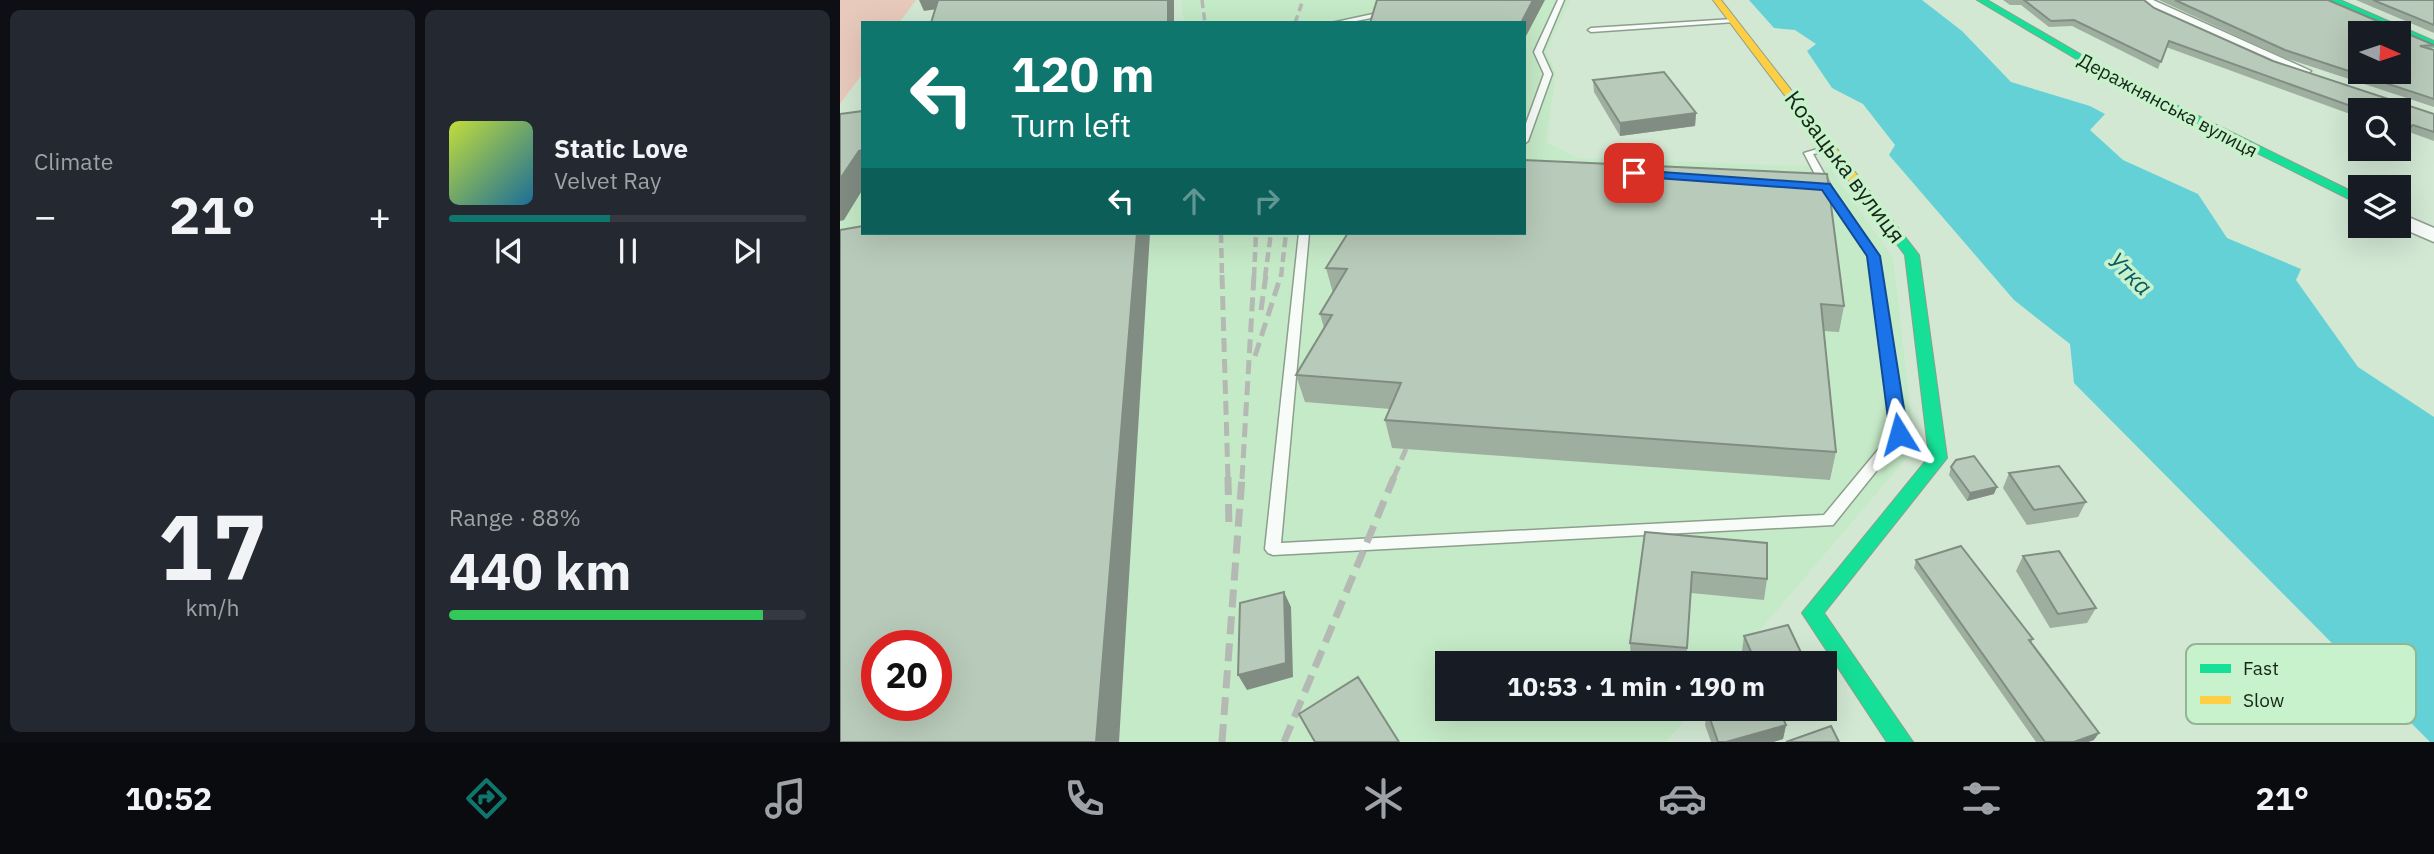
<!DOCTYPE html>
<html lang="en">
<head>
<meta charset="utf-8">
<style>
  body { margin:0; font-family:"IBM Plex Sans",sans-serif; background:#242831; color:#f1f3f6; height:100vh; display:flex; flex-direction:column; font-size:26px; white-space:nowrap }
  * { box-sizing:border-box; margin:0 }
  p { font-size:23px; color:#9ea1a6 }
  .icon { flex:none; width:38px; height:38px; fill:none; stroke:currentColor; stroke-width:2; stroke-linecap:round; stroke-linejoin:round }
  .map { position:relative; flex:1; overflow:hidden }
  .drawer { display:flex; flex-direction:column; gap:10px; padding:10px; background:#0d0f14; width:840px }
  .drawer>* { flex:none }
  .banner { position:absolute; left:21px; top:21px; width:665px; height:214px; border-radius:0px; box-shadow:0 7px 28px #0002; background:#0f766e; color:#fff; overflow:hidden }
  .needle { width:46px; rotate:93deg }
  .controls { position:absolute; left:1508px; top:21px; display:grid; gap:14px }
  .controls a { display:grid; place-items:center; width:63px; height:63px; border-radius:0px; background:#171b24; box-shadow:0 7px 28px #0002; font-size:35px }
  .speed { position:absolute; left:21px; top:630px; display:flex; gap:14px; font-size:35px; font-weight:700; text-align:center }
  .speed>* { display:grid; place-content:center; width:91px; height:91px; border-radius:50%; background:#171b24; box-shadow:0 7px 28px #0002; line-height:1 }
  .speed .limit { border:10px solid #d22; background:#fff; color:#111 }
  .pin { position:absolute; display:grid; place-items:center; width:60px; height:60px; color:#fff; margin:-30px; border-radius:14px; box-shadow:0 4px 10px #0006 }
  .me { position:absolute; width:77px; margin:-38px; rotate:352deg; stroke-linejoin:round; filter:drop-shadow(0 0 5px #0008) }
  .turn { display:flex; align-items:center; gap:24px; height:147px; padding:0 35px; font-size:32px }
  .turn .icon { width:91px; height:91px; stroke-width:2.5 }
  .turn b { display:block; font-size:49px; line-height:60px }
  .lanes { display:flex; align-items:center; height:66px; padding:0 35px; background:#0003; justify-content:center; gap:35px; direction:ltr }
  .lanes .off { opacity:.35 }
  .big { font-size:52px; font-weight:700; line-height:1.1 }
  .drawer .widget { flex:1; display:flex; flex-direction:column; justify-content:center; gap:10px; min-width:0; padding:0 24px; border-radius:10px; background:#242831 }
  .drawer .dial { align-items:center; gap:0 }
  .dial b { font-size:91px; line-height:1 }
  .song { display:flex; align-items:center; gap:21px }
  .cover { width:84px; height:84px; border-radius:10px; background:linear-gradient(135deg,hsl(70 70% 55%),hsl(200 70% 35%)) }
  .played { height:7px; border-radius:4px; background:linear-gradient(90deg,#0f766e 45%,#363941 45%) }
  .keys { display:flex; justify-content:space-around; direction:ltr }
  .heat { display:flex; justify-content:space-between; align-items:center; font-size:38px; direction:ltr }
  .charge { height:10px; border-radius:5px; background:linear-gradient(90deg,#34c759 88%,#363941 0) }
  .drawer .tiles { flex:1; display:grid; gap:10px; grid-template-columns:repeat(2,1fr) }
  .trip { position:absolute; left:595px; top:651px; width:402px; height:70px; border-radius:0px; background:#171b24; box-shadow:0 7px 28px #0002; font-weight:700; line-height:70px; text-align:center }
  .dock { display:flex; height:112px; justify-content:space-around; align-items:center; background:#090b0e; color:#9ea1a6 }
  .dock .icon { width:49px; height:49px }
  .dock .selected { color:#0f766e }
  .dock b { font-size:32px; color:#f1f3f6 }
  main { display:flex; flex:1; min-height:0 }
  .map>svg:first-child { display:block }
  .built { fill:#c5eac7; fill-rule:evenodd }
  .green { fill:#e8cabc }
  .water { fill:#64d1d6 }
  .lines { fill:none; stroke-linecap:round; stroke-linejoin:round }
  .lane-casing { stroke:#8d9e8e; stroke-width:3 }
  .street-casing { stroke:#8d9e8e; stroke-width:3 }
  .fast-casing { stroke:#8d9e8e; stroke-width:2 }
  .slow-casing { stroke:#8d9e8e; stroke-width:2 }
  .lane { fill:#f8fcf8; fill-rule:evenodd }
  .street { fill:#f8fcf8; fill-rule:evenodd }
  .fast { fill:#16e098; fill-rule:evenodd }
  .slow { fill:#ffcf43; fill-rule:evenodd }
  .rail-far3 { stroke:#b4b9b4; stroke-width:3.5; stroke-dasharray:8 4.5; stroke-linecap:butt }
  .rail-far2 { stroke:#b4b9b4; stroke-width:4.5; stroke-dasharray:10 5; stroke-linecap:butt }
  .rail-far1 { stroke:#b4b9b4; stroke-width:5; stroke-dasharray:14 7; stroke-linecap:butt }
  .rail { stroke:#b4b9b4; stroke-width:7; stroke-dasharray:18 9; stroke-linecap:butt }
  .wall { fill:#9eae9f }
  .shaded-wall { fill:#818d82 }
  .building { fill:#b8cab9; stroke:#818d82; stroke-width:2; fill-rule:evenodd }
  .route { fill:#1a73e8; stroke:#114b97; stroke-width:2 }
  .labels { text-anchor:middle; stroke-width:7; stroke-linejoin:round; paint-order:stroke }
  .far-street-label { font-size:19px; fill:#162618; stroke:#c8f2cb }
  .street-label { font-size:23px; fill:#162618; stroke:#c8f2cb }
  .water-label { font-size:24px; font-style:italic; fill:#095c65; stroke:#c8f2cb }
  .key { fill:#c8f2cb; stroke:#93b595; stroke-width:2 }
  .key-label { font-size:19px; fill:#162618 }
</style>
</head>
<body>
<main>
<section class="drawer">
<div class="tiles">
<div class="widget"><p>Climate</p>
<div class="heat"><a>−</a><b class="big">21°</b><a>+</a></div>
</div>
<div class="widget">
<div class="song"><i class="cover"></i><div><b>Static Love</b><p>Velvet Ray</p></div></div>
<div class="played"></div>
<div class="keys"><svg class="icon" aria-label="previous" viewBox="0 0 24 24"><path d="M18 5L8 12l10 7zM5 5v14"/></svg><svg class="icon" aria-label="pause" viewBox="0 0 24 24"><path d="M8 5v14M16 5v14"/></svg><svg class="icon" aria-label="next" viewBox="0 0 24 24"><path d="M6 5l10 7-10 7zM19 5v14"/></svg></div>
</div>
<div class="widget dial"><b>17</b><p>km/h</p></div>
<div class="widget"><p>Range · 88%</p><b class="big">440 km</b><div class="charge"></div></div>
</div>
</section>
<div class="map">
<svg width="1594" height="742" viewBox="0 0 1594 742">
  <rect width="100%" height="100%" fill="#d2e8d3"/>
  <path class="built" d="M341,0h389l-24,52 10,20 -10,70 32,16 251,9 64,91 22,190 -183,215h-285v46h247l-28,33h-826v-561l23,-4v56h661v-210h-340zM37,646h59v59h-59z"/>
  <path class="green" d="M0,0h76l-17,23h-36v50l-23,31z"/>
  <path class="water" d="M909,0h173l40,31 49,51 79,24 15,8 -15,16 33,30 75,34 29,44 74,31 -5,11 62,87 76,50v325h-4l-356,-359 -4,-39 -56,-44 -125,-145 6,-10 -32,-41 -31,-16 -25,-37 9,-7 -21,-14 -21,-2z"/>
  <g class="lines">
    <g class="lane-casing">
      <path id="lane" d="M553,0h6l-8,14 -45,9h-15l56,-12z
        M718,0h6l-22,52 10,22 -24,67 -4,3v-15l20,-55 -10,-22z
        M893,19l3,2 -1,1 -144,10 -3,-2 3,-2z
        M991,145l3,1v4l-21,4 18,32 48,70 27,178 -73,91 -560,30 -5,-2 -3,-4 34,-316h10l-28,310 543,-28 68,-82 -23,-177 -48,-70 -17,-33z"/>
    </g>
    <g class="street-casing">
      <path id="street" d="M1298,0h15l158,71 -7,4 -33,-10 -118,-53z
        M1559,213l35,15v14l-37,-16z"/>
    </g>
    <g class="fast-casing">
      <path id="fast" d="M1137,0h10l136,79 238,117v9l-244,-122z
        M1489,0h11l94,41v6z
        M1014,175l4,1 61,79 28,203 -123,155 89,129h-26l-85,-129 127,-156 -24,-202 -57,-76z"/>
    </g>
    <g class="slow-casing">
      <path id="slow" d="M873,0h8l137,176v6h-8z"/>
    </g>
    <use href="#lane" class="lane"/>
    <use href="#street" class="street"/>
    <use href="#fast" class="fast"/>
    <use href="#slow" class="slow"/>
    <path class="rail-far3" d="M362,0l3,23
      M455,23l8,-23"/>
    <path class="rail-far2" d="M381,233l1,44
      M414,277l2,-44
      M425,277l6,-44
      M441,277l5,-44"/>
    <path class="rail-far1" d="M382,275l6,204
      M421,310l5,-35
      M415,356l26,-81
      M402,479l12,-204
      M553,479l13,-30"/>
    <path class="rail" d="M388,477l1,53
      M382,742l20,-265
      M444,742l110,-265"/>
  </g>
  <path class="wall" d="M1163,0h141l10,8 119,53 161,53v27l-25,-9 -5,2 -5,-2v-22h-38v8l-195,-71 -8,22 -86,-43 -23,1 -28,-22h-11z
    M1319,0h169l106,45 -3,4 3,1v57l-152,-50z
    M1516,0h78v33z
    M753,80l103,33 -1,13 -75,10 -26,-44z
    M486,268l518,38 -5,26 -15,-1 12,121 -6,28 -438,-32 -7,-28 5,-11 -85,-7 -9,-27 28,-47 -4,-14 13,-21z
    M1111,467l43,27 -27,7 -18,-26z
    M1169,473l77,29 -8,15 -51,8 -24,-37z
    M805,532l122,47 -3,21 -73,-7 -5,70h-55l-1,-20z
    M1183,556l73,52 -9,15 -37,5 -34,-57z
    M1076,560l117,79 -2,4 63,97 -6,2h-52l-122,-174z
    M904,636l62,27h-59l-5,-12z
    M867,710l79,15 -3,14 -10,3h-62l-6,-17z"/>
  <path class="shaded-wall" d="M79,0h28l4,7 -27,4z
    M328,0h6v23h-6z
    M693,0h12l-21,40v-17h-3z
    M856,113l-1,13 -75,10v-13z
    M1573,125l-4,7 -5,2 5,-7z
    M23,150v39l-19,31 -4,1v-42l19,-28z
    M297,233h13l-31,509h-23z
    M1157,487l-3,7 -27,7 3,-8z
    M444,592l7,15 2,70 -46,13 -9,-15z
    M946,725l-3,14 -10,3h-47z
    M1259,733l-5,7 -6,2h-14z"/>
  <path class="building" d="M98,0h230v23h-237z
    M537,0h156l-12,23h-151z
    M1184,0h120l10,8 119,53 161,53v18l-21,-7 -4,2 -10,-4v-13h-37l-193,-69 -8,21 -87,-42 -23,1z
    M1335,0h153l106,45 -14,1 14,4v49l-149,-49zM1521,33h38v39h-38z
    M1533,0h61v25z
    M824,72l32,41 -76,10 -27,-43z
    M23,111v39l-4,1 -19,28v-65z
    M684,160l303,14 17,132 -23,-2 15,148 -451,-32 16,-37 -105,-8 36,-60 -12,-1 27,-45 -21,-1 22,-35h176z
    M23,226v7h274l-41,509h-256v-512zM37,646h59v59h-59z
    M1134,456l23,31 -27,6 -19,-26 5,-7z
    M1219,466l27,36 -52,8 -25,-37z
    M805,532l122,11v36l-75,-7 -5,76 -57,-5z
    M1121,546l72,93 -4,1 70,93 -25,9h-29l-129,-182z
    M1219,551l37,57 -38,6 -35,-58z
    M444,592l2,71 -48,12 2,-72z
    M948,625l18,38h-50l-12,-27z
    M518,677l41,65h-84l-16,-28z
    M873,709h66l7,16 -60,17h-8l-11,-32z
    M991,726l8,16h-53z"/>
  <path class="route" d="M794,170l196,14 50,72 28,178 -3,4 -6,2 -9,-6 -23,-178 -45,-66 -192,-14v-5z"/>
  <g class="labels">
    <g class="far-street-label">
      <text transform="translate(1328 105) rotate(28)" y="7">Деражнянська вулиця</text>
    </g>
    <g class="street-label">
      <text transform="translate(1005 167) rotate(53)" y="8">Козацька вулиця</text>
    </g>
    <g class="water-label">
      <text transform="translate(1290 274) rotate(44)" y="8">Утка</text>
    </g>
  </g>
  <rect x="1346" y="644" width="230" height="80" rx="10" class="key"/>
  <rect x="1360" y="664" width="31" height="9" fill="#16e098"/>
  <rect x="1360" y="696" width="31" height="8" fill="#ffcf43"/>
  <g class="key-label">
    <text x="1403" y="675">Fast</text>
    <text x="1403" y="707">Slow</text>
  </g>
</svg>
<div class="controls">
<a><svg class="needle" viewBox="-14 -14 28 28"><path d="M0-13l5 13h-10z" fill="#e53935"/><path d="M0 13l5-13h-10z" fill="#9ea1a6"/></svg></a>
<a><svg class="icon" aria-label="search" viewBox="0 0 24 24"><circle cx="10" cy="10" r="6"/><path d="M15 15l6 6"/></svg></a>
<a><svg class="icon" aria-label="layers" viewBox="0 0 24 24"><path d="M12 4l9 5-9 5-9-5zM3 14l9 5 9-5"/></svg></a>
</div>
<div class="speed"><div class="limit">20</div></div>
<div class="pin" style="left:794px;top:173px;background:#d93025"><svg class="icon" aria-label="arrive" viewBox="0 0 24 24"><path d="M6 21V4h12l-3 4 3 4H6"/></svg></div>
<svg class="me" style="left:1059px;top:434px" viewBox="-20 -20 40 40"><path d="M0-17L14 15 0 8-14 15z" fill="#1a73e8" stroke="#fff" stroke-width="4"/></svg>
<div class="trip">10:53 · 1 min · 190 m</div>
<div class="banner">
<div class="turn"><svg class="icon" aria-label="left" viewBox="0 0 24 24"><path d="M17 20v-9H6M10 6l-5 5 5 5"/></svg><div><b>120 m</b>Turn left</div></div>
<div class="lanes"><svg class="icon" aria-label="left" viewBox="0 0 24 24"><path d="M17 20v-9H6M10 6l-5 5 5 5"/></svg><svg class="icon off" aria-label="ahead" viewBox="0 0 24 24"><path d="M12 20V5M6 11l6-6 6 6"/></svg><svg class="icon off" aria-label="right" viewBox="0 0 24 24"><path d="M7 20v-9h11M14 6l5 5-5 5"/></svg></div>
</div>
</div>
</main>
<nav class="dock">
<b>10:52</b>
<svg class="icon selected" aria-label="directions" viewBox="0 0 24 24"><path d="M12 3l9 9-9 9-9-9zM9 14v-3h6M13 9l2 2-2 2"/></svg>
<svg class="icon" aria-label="music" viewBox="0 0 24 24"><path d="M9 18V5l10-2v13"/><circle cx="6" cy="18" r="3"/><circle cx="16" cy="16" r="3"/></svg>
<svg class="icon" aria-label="phone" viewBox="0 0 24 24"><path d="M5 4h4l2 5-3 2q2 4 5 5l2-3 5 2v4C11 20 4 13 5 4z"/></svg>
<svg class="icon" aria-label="climate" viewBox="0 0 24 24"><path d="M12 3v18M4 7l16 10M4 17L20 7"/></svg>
<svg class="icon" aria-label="car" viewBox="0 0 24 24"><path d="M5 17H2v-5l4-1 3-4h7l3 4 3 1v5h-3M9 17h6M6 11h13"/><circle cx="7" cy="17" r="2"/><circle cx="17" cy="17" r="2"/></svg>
<svg class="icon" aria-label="filters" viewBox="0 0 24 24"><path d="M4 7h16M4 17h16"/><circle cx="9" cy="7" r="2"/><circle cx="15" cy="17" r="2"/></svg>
<b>21°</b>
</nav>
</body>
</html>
